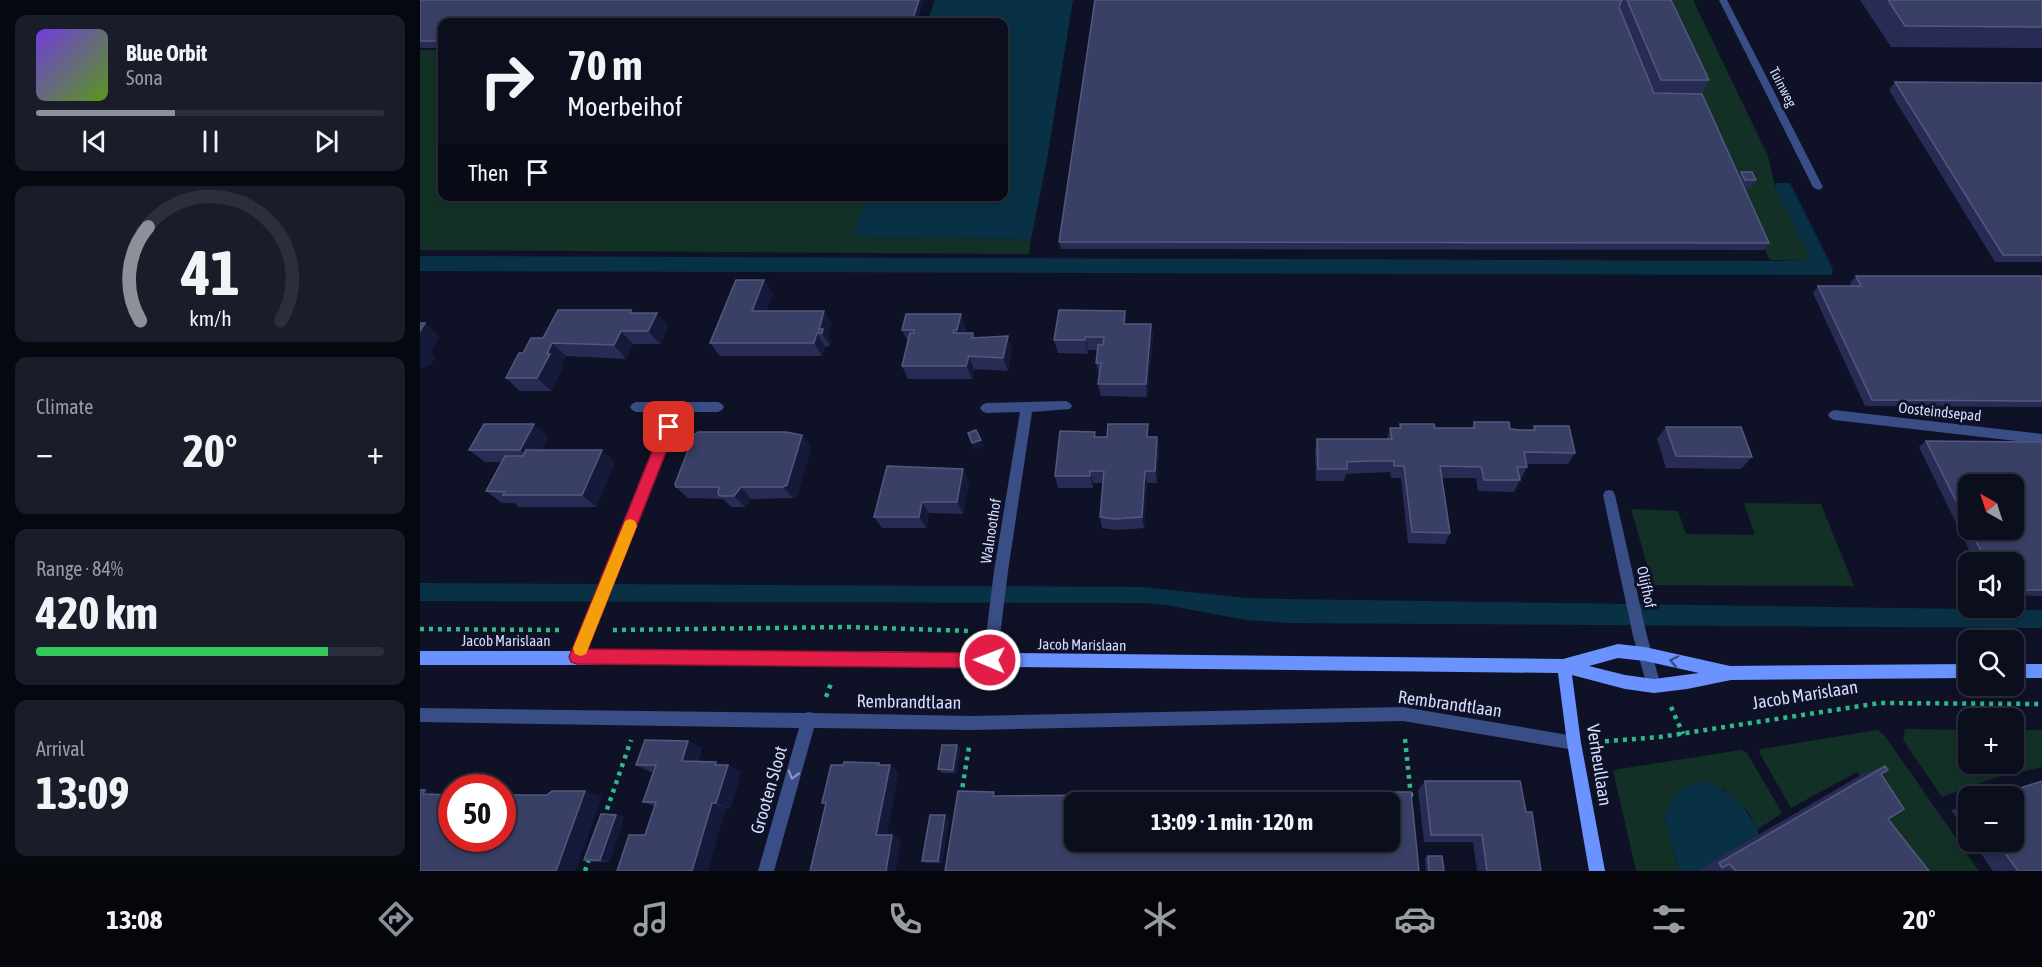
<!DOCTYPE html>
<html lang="en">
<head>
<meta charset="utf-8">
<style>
  body { margin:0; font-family:"Asap Condensed",sans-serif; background:#191c29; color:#f1f3f6; height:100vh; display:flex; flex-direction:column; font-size:22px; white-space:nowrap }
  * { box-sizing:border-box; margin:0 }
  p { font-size:20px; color:#9a9ca3 }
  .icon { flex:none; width:33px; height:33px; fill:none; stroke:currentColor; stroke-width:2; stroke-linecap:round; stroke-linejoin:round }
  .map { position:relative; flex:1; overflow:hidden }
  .drawer { display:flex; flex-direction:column; gap:15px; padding:15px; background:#06080f; width:420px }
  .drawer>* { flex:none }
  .banner { position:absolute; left:18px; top:18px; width:570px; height:183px; border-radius:12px; box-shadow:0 3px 9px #0003,0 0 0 2px #2b2e3b; background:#0b0e1c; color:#f1f3f6; overflow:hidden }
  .needle { width:39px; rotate:321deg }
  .tools { position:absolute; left:1538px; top:474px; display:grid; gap:12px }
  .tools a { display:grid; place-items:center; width:66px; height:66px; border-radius:12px; background:#0b0e1c; box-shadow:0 3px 9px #0003,0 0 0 2px #2b2e3b; font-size:30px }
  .speed { position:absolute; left:18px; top:774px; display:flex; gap:12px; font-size:30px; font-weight:700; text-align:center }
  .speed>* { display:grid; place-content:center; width:78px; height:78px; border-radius:50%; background:#0b0e1c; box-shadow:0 3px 9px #0003,0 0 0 2px #2b2e3b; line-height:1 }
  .speed .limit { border:9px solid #d22; background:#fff; color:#111 }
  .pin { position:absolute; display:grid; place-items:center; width:51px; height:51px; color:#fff; margin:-26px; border-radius:12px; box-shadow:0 3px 9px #0006 }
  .me { position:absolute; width:66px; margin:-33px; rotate:271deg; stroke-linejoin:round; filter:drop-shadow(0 0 4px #0008) }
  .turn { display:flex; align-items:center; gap:21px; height:126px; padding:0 30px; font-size:27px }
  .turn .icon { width:78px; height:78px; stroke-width:2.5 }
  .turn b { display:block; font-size:42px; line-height:51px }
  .then { display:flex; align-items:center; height:57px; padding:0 30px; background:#0003; gap:12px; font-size:22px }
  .big { font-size:45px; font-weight:700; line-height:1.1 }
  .drawer .tile { flex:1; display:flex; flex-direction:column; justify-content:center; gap:9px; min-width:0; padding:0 21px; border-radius:12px; background:#191c29 }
  .drawer .dial { align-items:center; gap:0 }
  .dial svg { height:156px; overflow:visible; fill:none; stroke:#2b2e3b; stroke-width:7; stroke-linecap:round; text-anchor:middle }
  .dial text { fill:#f1f3f6; stroke:none }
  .song { display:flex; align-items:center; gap:18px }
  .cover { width:72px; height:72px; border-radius:9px; background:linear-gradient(135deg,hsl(260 70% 55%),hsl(90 70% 35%)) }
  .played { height:6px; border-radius:3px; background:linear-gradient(90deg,#8c9099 40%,#2b2e3b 40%) }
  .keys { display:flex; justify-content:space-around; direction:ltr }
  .heat { display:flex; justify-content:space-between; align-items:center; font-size:33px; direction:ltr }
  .charge { height:9px; border-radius:4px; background:linear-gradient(90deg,#34c759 84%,#2b2e3b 0) }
  .trip { position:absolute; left:644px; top:792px; width:336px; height:60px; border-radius:12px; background:#0b0e1c; box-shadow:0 3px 9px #0003,0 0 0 2px #2b2e3b; font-weight:700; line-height:60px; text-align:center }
  .tabs { display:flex; height:96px; justify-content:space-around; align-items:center; background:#04060b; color:#9a9ca3 }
  .tabs .icon { width:42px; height:42px }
  .tabs .on { color:#8c9099 }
  .tabs b { font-size:27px; color:#f1f3f6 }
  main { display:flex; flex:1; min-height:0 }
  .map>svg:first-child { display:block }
  .green { fill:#123026 }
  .water { fill:#093145 }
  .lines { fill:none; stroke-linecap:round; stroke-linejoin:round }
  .path { stroke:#2eb987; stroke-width:4.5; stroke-dasharray:4 5; stroke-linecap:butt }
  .lane { fill:#394d86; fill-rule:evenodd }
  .street { fill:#394d86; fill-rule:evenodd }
  .secondary { fill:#6b93ff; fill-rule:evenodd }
  .wall { fill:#282c54; fill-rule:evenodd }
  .shaded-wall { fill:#161a3a }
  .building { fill:#3a3f66; stroke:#52587e; stroke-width:1.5; fill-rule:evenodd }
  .oneway { stroke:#384c88 }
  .oneway2 { stroke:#8694c2 }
  .route { fill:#e11d48; stroke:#92132f; stroke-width:1.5 }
  .slow { fill:#f59e0b }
  .labels { text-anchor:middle; stroke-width:6; stroke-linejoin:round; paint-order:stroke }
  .far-street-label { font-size:14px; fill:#d4dcff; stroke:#0f1226 }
  .street-label { font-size:15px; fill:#d4dcff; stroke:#0f1226 }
  .near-street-label { font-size:18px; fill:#d4dcff; stroke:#0f1226 }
</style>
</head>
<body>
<main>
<section class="drawer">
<div class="tile">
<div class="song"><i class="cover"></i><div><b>Blue Orbit</b><p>Sona</p></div></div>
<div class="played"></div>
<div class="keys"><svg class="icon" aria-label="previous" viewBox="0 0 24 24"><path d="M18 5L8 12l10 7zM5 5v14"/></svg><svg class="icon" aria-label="pause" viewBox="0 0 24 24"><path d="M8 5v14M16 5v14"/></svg><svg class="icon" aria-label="next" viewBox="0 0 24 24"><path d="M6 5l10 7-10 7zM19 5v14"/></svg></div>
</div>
<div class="tile dial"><svg viewBox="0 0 100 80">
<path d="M14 69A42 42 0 1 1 86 69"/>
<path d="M14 69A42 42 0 0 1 18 21" stroke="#8c9099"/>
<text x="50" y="56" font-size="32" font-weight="700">41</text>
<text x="50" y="72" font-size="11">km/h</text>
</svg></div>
<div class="tile"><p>Climate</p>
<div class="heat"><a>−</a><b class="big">20°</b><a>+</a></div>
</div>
<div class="tile"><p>Range · 84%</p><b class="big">420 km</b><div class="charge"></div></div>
<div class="tile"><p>Arrival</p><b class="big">13:09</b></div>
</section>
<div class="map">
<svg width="1622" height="871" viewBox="0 0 1622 871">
  <rect width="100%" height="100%" fill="#0f1226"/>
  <path class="green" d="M1222,0h51l75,156 7,30 34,69 -3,6 -36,-1 -84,-162z
    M0,50h22v146l425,1 -13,40 177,2 -2,15 -609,-4z
    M1324,503l77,1 33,82 -201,-1 -22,-76 47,2 8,23 69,1z
    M1485,729l63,1v34h45v-34h29v37l-51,12 -49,18 -39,-57z
    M1457,730l8,6 94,135h-52l-46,-58 7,-5 -31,-36 -66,36 -32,-56 2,-3z
    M1321,750l6,3 35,60 -25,17 -8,-17 -25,-24 -60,27 15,55h-43l-23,-101z"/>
  <path class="water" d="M515,0h138l-26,159 -16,80 -178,-2 14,-40 137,-1v-174h-77z
    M1357,183h13l43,86 -2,6 -1411,-4v-15l1386,5 3,-6 -34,-69z
    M0,583l722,4 104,11 41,1 755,11v18l-754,-5 -42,-3 -80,-15 -24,-2 -722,-2z
    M1288,782c25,10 41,28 51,53l-58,36h-22l-15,-55c11,-23 16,-33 44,-34z"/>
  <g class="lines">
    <path class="path" d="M0,629l143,1
      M193,630l235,-3 123,4
      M406,697l6,-16
      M1251,707l12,27
      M985,739l6,58
      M1176,742l64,-5 220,-34 162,1
      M541,796l8,-49
      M184,818l27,-78
      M165,871l5,-15"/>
    <path class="lane" d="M1414,410l208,24v10l-208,-24 -4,-2 -2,-3 2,-3z"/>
    <path class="street" d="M1299,0h8l96,187 -2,2 -3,1 -5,-3z
      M646,401l4,2 2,3 -2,3 -38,3 -24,159 -11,89 -2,5 -5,2 -5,-2 -2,-5 11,-89 26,-159 -34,1 -4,-2 -2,-3 2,-3 4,-2z
      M216,402h82l4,2 2,3 -2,3 -4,2h-37l-97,245 -2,5 -5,2 -5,-2 -2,-5 99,-245h-33l-4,-2 -2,-3 2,-3z
      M1189,490l4,1 2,4 32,141 14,50 -2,5 -5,2 -5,-2 -2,-5 -14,-50 -30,-141 2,-4z
      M983,707l171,29 5,2 2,5 -2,5 -5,2 -171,-29 -431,9 -158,-2 -40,143h-16l41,-143 -379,-6v-14l385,5 4,-1 4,1 159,3z"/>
    <path class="secondary" d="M1198,644l27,3 85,19 238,-2v14l-237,2 -44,9 -33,4 -29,-4 -53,-14 9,68 24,128h-16l-22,-128 -9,-70 -720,-8h-418v-14h418l725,8zM1198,658l27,3 54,12 -45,6 -29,-4 -36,-9z
      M1593,664h29v14h-29z"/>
  </g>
  <path class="wall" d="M0,0h504l-8,22h-474v26h-22z
    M675,0h576l38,80 -7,14 37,82 2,-4 15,8 -5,8h-7l25,55 -5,7 -703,-1 -2,-7z
    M1440,0h182v48l-151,-1z
    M1475,82l147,1v179h-47l-106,-172z
    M1436,276h186v131l-177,-1 -52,-113 5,-7h34l-2,-3z
    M344,280l9,14 -7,17h58l8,13 -4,13 3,5 -1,4 -5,1 -3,9h-102l-10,-13z
    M211,310l3,3h23l11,14 -8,17h-27l-7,15 -60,-3 -5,9 2,2 -12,24h-31l-14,-13 17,-25 20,-15z
    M707,324h24l2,13 -6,60 -46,-1 -3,-12 1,-8 -3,-13 2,-13h-10v4l-30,-1 -4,-13z
    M546,328l-1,5h8l2,5 37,11 -4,22 -34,-2 -2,10h-64l-6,-13 6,-24 -6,-12z
    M1054,422l46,8h12l2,-4 41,27 -7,11h-41v3l-6,12h-1v1l-6,12 -36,-1 -2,-13h-34l8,55 -5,11 -37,-1 -7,-65h-10l-1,-6 -44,2 -2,7h-28l-1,-30 2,-12h70l3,-11h9l1,-4 35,4h36z
    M1246,427l86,30 -11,12 -75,-1 -9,-29z
    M675,432l1,5h61l2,12 -2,34h-10l-3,45 -27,2 -15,-2 -2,-11 3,-34h-10v5h-35l-3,-12z
    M382,435l9,12 -14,49 -4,2 -42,1 -6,8h-14l-8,-8 -35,-1 -12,-11z
    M128,436l-7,14h61l13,12 -19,45h-77l-5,-4h-12l-16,-12 15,-29h-16l-16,-12z
    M1506,441l116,1v154l-29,-1v-33h-38l-56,-115zM1548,484l45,46h-45z
    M549,481l-6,33 -34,-1 -3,15h-44l-8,-11z
    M282,748l-4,14h18l25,10 -11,37 -4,-1 -81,27 9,-29 -11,-4 10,-30h-2l-15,-7z
    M540,749l-4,24h-14l-4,-4z
    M1465,766l-4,8 7,45 41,52h-228l-1,-2 161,-94z
    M1005,781l101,31 15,59h-64l-4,-29h-49l-6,-52z
    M1622,781v90h-49l-20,-29h40v-46h-20z
    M1548,805v30l-17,-25z
    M196,815l8,2 -15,45h-16l-9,-2z
    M529,818l-7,45h-15l-5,-2z
    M1008,856l16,15h-18l-1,-13z"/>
  <path class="shaded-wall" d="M499,0h5l-8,22h-4z
    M344,280l9,14 -12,30 -9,-13z
    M404,311l8,13 -4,13 3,5 -1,4 -11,-17z
    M705,311l2,13h-3z
    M237,313l11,14 -8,17 -12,-13z
    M541,314l5,14 -4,15 -5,-13z
    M5,323l15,14 -9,15 5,5 -6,8 -10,4v-38z
    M731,324l2,13 -6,60 -1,-13z
    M201,331l12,13 -7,15 -12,-14z
    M397,333l8,14 -3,9 -8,-13z
    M588,336l4,13 -4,22 -5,-13z
    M665,337l3,13v4l-3,-14z
    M132,343l14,13 -5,9 2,2 -12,24 -14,-13 10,-24z
    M549,356l5,13 -2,10 -6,-13z
    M114,424l14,12 -13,26 -15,-12z
    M382,435l9,12 -14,49 -4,2 -10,-11z
    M737,437l2,12 -2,34 -2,-12z
    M561,440l3,6 -9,3 -3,-6z
    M182,450l13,12 -19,45 -14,-12z
    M543,469l6,12 -6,33 -6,-12z
    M670,471l3,12v5l-3,-12z
    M725,471l2,12 -3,45 -2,-11z
    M321,487l10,12 -6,8 -11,-11z
    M502,502l7,11 -3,15 -7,-11z
    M268,741l14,7 -6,20 -14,-7z
    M537,745l3,4 -4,24 -3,-3z
    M296,762l11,5 1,-2 13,7 -11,37 -14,-6 -1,-38z
    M470,765l9,7 -13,68 -10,-5z
    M5,790l21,6 -23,-2z
    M165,791l17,6 -27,74h-19z
    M292,803l14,5 -18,63h-16z
    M196,815l8,2 -15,45 -9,-2z
    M525,815l4,3 -7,45 -4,-2z
    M472,835l9,5 -5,31h-10z"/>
  <path class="building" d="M0,0h499l-7,22h-470v19h-22z
    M675,0h527l-3,7 35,86 48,1 67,149 -710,-1z
    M1207,0h44l38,80h-48z
    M1468,0h154v27l-137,-1z
    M1475,82l147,1v172h-39z
    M1321,172h11l4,8h-11z
    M1436,276h186v125l-170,-1 -54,-114h43z
    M316,280h28l-12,31h72l-5,18h4l-1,4h-5l-3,10h-104z
    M138,310h73l-1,3h27l-9,18h-27l-7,14 -62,-2 -5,11h3l-13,24h-31l13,-25h4l8,-15h12z
    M639,310l66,1 -1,13h27l-5,60h-48l3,-21h-5l2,-18h5l1,-8h-19v3h-31z
    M486,314h55l-4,16h-3l-1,3h20l-1,5 36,-2 -5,22 -34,-2 -3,10h-64l8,-33h4v-3h-12z
    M0,323h5l-5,8z
    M1054,422h35l1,7 10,1h15l-1,-4h35l6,27 -51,-1 3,15h-10l3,13h-36l-3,-13 -41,-1 10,67 -38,-1 -8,-66h-10v-5h-26l-21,1v7h-29l-1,-30h75l-2,-11h11l-1,-4h34l1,4h40z
    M64,424h50l-14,26h-51z
    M688,424h40l-1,13h10l-2,34h-10l-3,46 -28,2 -14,-2 4,-46h-14v5h-35l5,-45 35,1 -1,5h13z
    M1246,427h75l11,30 -76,-1z
    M556,430l5,10 -9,3 -4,-10z
    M278,432h88l16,3 -15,50 -4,2h-42l-7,9h-14l-2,-3 1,-6h-43l-1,-3 19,-49z
    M1506,441l116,1v148h-29v-28h-26l-17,-32h43v-46h-45v41z
    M106,450h76l-20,45h-79l2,-3 -19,-1 19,-35h18z
    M467,466l76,3 -6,33h-35l-3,15h-45z
    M225,740l43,1 -6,20 34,1 -1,3h13l-12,38h-4l-20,68h-75l12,-36h16l11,-33h-13l13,-37h-20z
    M522,745h15l-4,25 -15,-1z
    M424,762l35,1 -1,2h12l-14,70h16l-6,36h-76l16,-68h-4l9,-38h12z
    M1465,766l3,4 -7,4 23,35 -16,10 41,52h-193l-7,-7 -7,4 -3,-5z
    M1005,781h95l6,31h6l9,59h-54l-5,-36h-51z
    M1622,781v90h-24l-21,-29h16v-46h-18z
    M0,790h5l-2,4 29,1v43h50v-43h45l5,-4h33l-29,80h-136z
    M538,791l36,1 -1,4 124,-1v-3h37v4h59l1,-4h36v4l96,1h29v-5h36l8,79h-474zM654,802h315v40h-315z
    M181,814l15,1 -16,45h-16z
    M510,815h15l-7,46h-16z
    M1008,856h14l2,15h-15z"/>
  <defs><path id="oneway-chevron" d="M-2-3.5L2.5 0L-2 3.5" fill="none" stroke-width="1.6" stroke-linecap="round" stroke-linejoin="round" transform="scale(1.5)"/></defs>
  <use class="oneway" href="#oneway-chevron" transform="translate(1254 661) rotate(-168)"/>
  <use class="oneway2" href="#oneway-chevron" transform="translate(373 775) rotate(106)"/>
  <path class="route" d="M249,421l7,6 -88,222 402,4 6,2 2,5 -2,6 -6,2 -413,-4 -6,-2 -2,-5 93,-230z"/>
  <path class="slow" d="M210,519l5,2 2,5 -51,128 -5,2 -6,-2 -2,-6 50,-122 2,-5z"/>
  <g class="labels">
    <g class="far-street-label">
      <text transform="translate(1363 87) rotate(63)" y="5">Tuinweg</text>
    </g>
    <g class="street-label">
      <text transform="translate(1520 412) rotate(6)" y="5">Oosteindsepad</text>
      <text transform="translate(571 531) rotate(-81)" y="5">Walnoothof</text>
      <text transform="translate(1226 587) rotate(78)" y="5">Olijfhof</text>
      <text x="86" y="646">Jacob Marislaan</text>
      <text transform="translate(662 645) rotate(1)" y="5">Jacob Marislaan</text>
    </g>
    <g class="near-street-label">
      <text transform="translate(1385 695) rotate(-9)" y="6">Jacob Marislaan</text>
      <text transform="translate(489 702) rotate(1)" y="6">Rembrandtlaan</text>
      <text transform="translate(1030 704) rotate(8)" y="6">Rembrandtlaan</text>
      <text transform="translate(1179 765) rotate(81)" y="6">Verheullaan</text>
      <text transform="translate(349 790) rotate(-74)" y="6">Grooten Sloot</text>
    </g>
  </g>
</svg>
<div class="tools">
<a><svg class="needle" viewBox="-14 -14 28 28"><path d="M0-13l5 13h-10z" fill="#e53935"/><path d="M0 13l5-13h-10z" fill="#9a9ca3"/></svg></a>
<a><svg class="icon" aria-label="sound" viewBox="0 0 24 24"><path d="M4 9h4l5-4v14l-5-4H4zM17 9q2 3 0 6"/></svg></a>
<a><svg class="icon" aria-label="search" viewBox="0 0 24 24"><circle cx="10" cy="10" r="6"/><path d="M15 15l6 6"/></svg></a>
<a>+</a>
<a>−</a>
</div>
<div class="speed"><div class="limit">50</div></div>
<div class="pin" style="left:249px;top:427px;background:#d93025"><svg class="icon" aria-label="arrive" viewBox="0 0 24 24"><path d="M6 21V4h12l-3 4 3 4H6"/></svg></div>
<svg class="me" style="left:570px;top:660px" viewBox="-20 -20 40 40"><circle r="17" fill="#e11d48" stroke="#fff" stroke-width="3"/><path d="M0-11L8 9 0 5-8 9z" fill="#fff"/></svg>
<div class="trip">13:09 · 1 min · 120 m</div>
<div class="banner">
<div class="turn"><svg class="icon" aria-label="right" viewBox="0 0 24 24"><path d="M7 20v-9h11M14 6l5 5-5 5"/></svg><div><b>70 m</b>Moerbeihof</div></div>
<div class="then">Then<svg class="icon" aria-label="arrive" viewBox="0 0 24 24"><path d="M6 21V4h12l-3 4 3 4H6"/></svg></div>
</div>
</div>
</main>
<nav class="tabs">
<b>13:08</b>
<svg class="icon on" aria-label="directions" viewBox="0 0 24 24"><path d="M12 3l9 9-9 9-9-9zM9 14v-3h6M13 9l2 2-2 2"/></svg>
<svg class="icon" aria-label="music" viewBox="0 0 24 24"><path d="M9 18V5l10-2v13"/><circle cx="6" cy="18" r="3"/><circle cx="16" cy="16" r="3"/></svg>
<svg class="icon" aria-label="phone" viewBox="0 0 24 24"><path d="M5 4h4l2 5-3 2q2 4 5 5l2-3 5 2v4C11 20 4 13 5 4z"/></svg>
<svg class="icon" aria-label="climate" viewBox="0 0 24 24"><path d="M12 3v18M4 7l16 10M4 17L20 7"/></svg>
<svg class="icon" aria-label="car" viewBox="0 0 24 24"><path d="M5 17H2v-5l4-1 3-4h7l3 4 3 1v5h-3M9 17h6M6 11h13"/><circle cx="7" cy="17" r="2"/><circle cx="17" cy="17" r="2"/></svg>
<svg class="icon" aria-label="filters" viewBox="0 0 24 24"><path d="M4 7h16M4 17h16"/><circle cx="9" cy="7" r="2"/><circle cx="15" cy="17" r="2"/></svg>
<b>20°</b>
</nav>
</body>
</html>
